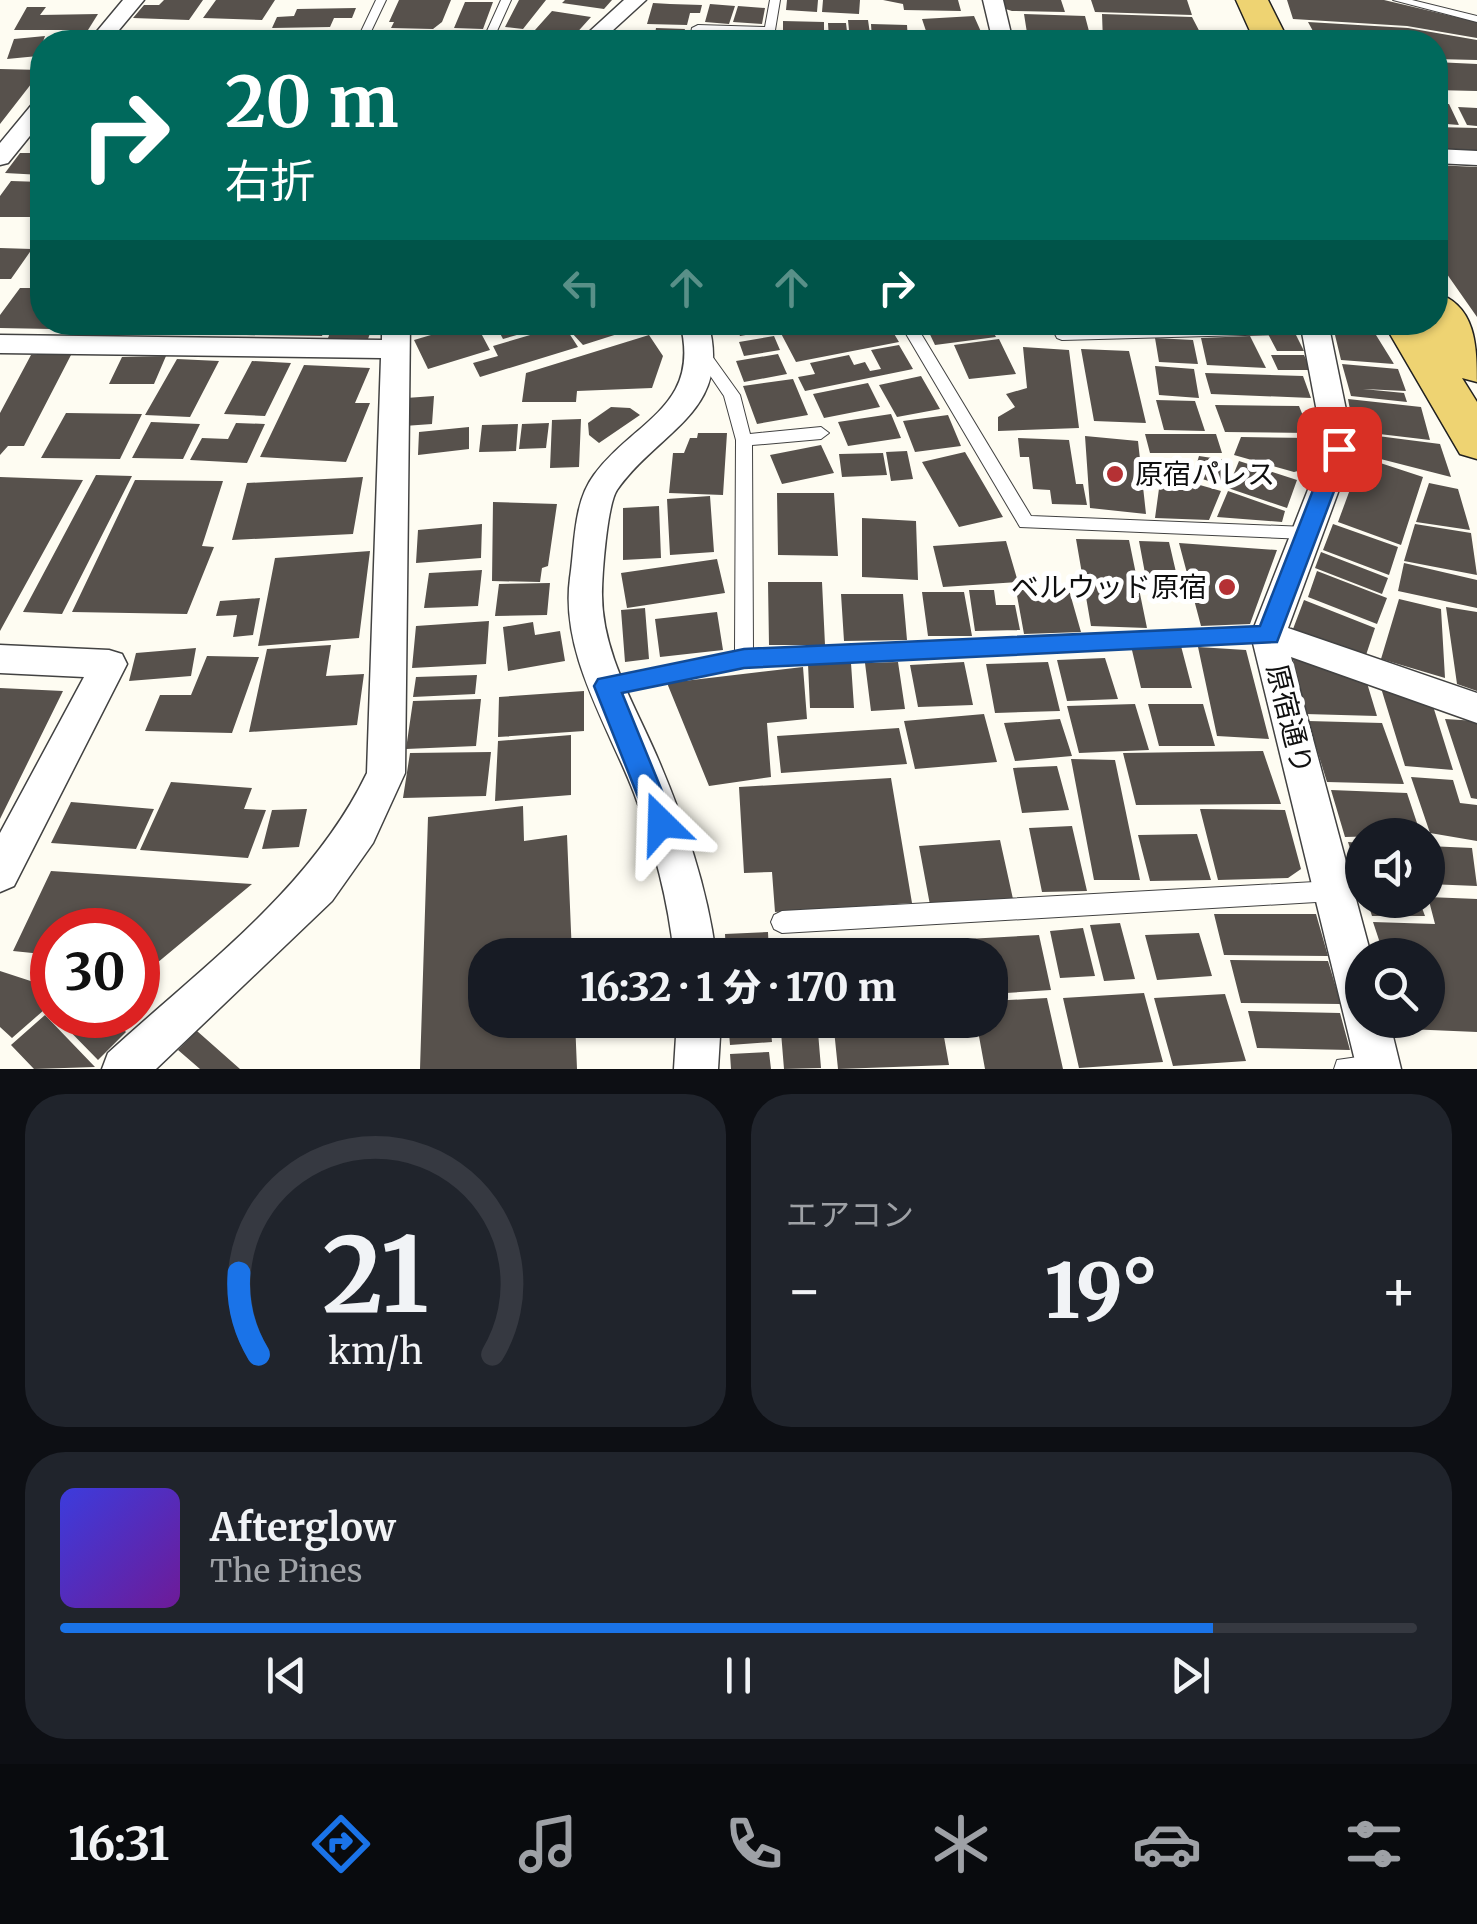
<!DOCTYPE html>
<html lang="ja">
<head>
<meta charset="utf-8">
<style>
  body { margin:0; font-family:Merriweather,"Noto Sans JP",serif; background:#20242c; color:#f1f3f6; height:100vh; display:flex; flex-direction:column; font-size:38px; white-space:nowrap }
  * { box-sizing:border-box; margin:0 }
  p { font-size:32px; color:#9ea1a6 }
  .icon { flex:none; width:55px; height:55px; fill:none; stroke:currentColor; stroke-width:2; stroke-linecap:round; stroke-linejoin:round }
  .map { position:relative; height:1069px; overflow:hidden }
  .panel { display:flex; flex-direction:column; gap:25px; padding:25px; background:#0d0f14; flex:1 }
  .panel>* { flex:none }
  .guide { position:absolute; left:30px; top:30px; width:1418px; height:305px; border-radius:40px; box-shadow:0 2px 8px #0004; background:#00695c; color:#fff; overflow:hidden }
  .tools { position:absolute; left:1345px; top:818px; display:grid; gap:20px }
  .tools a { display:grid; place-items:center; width:100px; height:100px; border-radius:50%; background:#171b24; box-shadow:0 2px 8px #0004; font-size:50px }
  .speed { position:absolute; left:30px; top:908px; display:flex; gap:20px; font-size:50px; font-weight:700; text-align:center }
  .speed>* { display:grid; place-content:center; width:130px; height:130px; border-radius:50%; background:#171b24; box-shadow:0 2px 8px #0004; line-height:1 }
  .speed .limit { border:15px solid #d22; background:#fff; color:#111 }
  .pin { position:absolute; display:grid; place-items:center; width:85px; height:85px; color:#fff; margin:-42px; border-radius:20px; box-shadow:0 5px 15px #0006 }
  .me { position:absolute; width:110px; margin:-55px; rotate:338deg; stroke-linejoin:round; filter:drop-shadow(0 0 8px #0008) }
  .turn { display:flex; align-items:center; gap:35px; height:210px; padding:0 30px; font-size:45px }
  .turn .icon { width:130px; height:130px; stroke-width:2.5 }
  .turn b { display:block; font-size:70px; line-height:85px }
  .lanes { display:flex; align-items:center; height:95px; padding:0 30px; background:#0003; justify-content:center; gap:50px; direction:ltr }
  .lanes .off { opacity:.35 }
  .big { font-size:75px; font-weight:800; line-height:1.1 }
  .panel .tile { flex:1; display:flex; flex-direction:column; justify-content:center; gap:15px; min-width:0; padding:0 35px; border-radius:40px; background:#20242c }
  .panel .dial { align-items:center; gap:0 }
  .dial svg { height:260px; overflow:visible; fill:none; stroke:#363941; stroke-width:7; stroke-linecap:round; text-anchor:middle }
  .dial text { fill:#f1f3f6; stroke:none }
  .song { display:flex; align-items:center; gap:30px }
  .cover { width:120px; height:120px; border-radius:15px; background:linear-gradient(135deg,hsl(240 70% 55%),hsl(280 70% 35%)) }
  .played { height:10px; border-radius:5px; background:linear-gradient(90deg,#1a73e8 85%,#363941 85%) }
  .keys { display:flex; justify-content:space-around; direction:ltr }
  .heat { display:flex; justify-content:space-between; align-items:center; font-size:55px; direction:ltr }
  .panel .tiles { flex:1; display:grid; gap:25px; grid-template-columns:1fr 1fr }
  .tile:last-child { grid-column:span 2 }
  .trip { position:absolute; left:468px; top:938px; width:540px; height:100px; border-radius:40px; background:#171b24; box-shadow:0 2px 8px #0004; font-weight:800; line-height:100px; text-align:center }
  .menu { display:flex; height:160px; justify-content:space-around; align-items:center; background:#090b0e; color:#9ea1a6 }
  .menu .icon { width:70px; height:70px }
  .menu .selected { color:#1a73e8 }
  .menu b { font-size:45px; color:#f1f3f6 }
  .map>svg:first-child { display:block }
  .building { fill:#57514c }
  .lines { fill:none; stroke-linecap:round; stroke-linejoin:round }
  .lane-casing { stroke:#424242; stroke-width:2 }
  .street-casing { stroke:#424242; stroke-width:3 }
  .primary-casing { stroke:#202020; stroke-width:3 }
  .lane { fill:#fff; fill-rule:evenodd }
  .street { fill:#fff; fill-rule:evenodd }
  .primary { fill:#eed372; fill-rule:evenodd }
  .route { fill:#1a73e8; stroke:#114b97; stroke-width:2.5 }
  .poi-dot { fill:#b53134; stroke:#fff; stroke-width:4 }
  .labels { text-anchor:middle; stroke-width:10; stroke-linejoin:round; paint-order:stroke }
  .poi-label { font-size:28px; fill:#0f0f0f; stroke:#fff; text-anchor:start }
  .street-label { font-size:28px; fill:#0f0f0f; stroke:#fff }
</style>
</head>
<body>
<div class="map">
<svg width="1477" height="1069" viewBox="0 0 1477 1069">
  <rect width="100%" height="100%" fill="#fefcf2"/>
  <path class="building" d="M164,0h39l-14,20 -56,-2 11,-13h15z
    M216,0h59l-13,20 -59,-2z
    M399,0h52l-9,22 -9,7 -42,-1 3,-6h-5z
    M519,0h27l-23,29 -18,-2z
    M565,0h47l-8,9 -42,-6z
    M787,0h31l-1,12 -31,-2z
    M823,0h37l-1,14 -37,-2z
    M883,0h75l3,11 -57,-1 -1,-6z
    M998,0h63l4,12 -53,-1 -13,-4z
    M1091,0h96l5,15 -97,-3z
    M1287,0h97l93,22v16l-70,-12 -114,-7z
    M465,2h28l-10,27 -29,-1z
    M653,3l17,1 32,1 -2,8h-10l-3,12 -40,-1z
    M710,4l25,2 -6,18 -24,-2z
    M738,6l27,2 -3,16 -29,-2z
    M27,7h19l-6,8 58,-1 -10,16h-74z
    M356,8l-4,10h-18l-4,9 -58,1 5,-11 17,-1 3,-7z
    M552,11l39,6 -18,20 -38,-7z
    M1024,14l61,2 5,19 -63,-2z
    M1102,14l90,3 13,25h-102z
    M974,16l8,18h-10l4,8h-58l-2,-4 12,-1 -6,-18z
    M848,20h20l3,21h-21z
    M783,21l41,1v18l-41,-1z
    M1308,22l100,6 69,12v20l-42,-1v-17h-116z
    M828,23h18l2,17h-19z
    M871,24l36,1 1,16 -36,-1z
    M656,28l29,1 -4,13h-65l3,-10 36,2z
    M143,30l96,3 -7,9h-100z
    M265,30l29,1 -7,11h-30z
    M379,31l67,2 -4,9h-69z
    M516,31l48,8 -58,3z
    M55,33l34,2 -7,7h-35z
    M304,34l41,1 -4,7h-42z
    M710,35l48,2 -1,5h-49z
    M45,36l-7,20 -31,3 7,-20z
    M1435,62l42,2v27l-42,-1z
    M0,69l42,1 -42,54z
    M1435,104h14l10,21 -24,-2z
    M1458,107l19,1v18l-10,-1z
    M1435,127l42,1v23l-36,-2z
    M20,153h22v22l-37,-2z
    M1435,165l42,2v150l-42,-60z
    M11,181l31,1v35h-42v-21z
    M0,248l32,1 -21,30h-11z
    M20,288h22v34h13l-4,7 -51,-1v-13z
    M121,322h85l-3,6z
    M252,322h75l-5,14 -76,-1z
    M334,322h40l-6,17 -40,-1z
    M475,322l15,28 -62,19 -14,-29z
    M507,322h39l2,4 -45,13 -7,-13z
    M593,322h59v1l-69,22 -12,-13z
    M734,322h36l3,8 -33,6z
    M775,322h112l12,20 -103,20z
    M924,322h64l8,15 -61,8z
    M997,322h42l2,5 -39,5z
    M1333,322h37l5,11h-40z
    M554,328l3,5 10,-3 11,17 -98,30 -7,-14 25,-7 -5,-10z
    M1295,333l9,18h-27l-9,-17z
    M649,335l14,21 -11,32 -75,3 -1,11h-54l4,-29z
    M1335,335h41l18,29 -53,-4z
    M774,336l6,14 -36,6 -5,-14z
    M1250,336l16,32 -59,-3 -6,-27z
    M1155,338l38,2 5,24 -39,-2z
    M999,339l17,35 -47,5 -15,-34z
    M899,345l14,24 -108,22 -7,-14 17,-3 -5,-11 39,-8 5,10 11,-3 5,9 11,-2 -10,-19z
    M1023,347l46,3 10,78 -81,3v-14l17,-10 -9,-13 21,-6z
    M1081,349l48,2 17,72 -52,-2z
    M778,354l9,20 -43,8 -8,-21z
    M31,355h40l-47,91h-16l-8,9v-42z
    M1271,355h33l7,15h-33z
    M166,356l-12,28h-45l13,-27z
    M177,359l42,2 -29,56 -45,-2z
    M252,361l39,2 -26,53 -41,-2z
    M1342,364l56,5 8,22 -43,-2 41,4 3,9 -56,-6z
    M304,365l66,3 -15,35h15l-24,59 -86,-5z
    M1155,366l39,3 5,29 -40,-3z
    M1205,373l98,3 8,22 -100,-4z
    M921,376l19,33 -43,8 -18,-32z
    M793,379l15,36 -51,9 -14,-38z
    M868,383l12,24 -56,11 -11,-24z
    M434,396l-2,28 -28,2 2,-28z
    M1348,399l73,8 9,33 -76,-9z
    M1156,400l39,1 10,30 -41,-1z
    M1215,405l84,1 11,27 -85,-1z
    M611,407l19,1 10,7 -41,28 -10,-8 -1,-12z
    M66,413l76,1 -22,45 -79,-1z
    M891,414l10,24 -53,8 -10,-24z
    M948,415l13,31 -46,6 -12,-31z
    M581,419l-2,48 -29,1 2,-48z
    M151,422l49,2 -17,35 -51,-1z
    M236,423l29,1 -18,39 -57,-3 12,-22 26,1z
    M549,423l-3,25 -27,1 3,-25z
    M518,424l-2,27 -37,1 3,-27z
    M469,427v22l-51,6 1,-23z
    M698,433h29l-4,62 -54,-2 4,-40h11l6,-15h7z
    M1354,433l86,11 11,33 -94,-24z
    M1145,434h71l6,19h-72z
    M1085,436l53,5 8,73 -56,-6z
    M1241,437l70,1 -9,32 -8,2 -60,-17z
    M1018,438l51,2 7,44h7l4,21 -35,-1 -2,-14 -17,-1 -4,-32h-9z
    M821,445l13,28 -52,11 -12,-29z
    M907,451l6,28 -22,2 -5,-29z
    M965,452l38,65 -44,10 -37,-65z
    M883,453l4,22 -45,2 -3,-23z
    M1199,456l33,5 -8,25 -31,-10z
    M1362,457l61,20 -22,68 -63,-23z
    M1150,458l40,1 -1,14 -38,-3z
    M1239,461l58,19 -10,28 -59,-20z
    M1161,474l60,17 -12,29 -54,-2z
    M96,475l36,1 -70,138 -39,-2z
    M0,477l83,3 -83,151z
    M363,477l-10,57 -121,6 15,-57z
    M135,480l88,1 -21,65 12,1 -27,67 -115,-2z
    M1429,483l29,6 12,41 -54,-8z
    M1228,491l57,20 -3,11 -65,-5z
    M777,493h57l4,63 -60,-1z
    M710,496l4,56 -44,3 -3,-56z
    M493,502l64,2 -9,62 -6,2 -2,14 -48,-1z
    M659,506l2,52 -38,2v-52z
    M862,518l54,3 2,59 -56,-3z
    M482,524l-1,34 -65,5 2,-33z
    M1333,524l65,23 -9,28 -66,-25z
    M1415,524l56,9 6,42 -73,-14z
    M1076,539l53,1 18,88 -56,-2z
    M1006,541l12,41 -75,5 -10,-41z
    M1139,541l30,1 10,43 -32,-1z
    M1179,543l98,7 -27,74 -49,2z
    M370,551l-11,87 -101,8 17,-88z
    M1321,552l67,26 -6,16 -67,-26z
    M717,559l8,34 -98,15 -6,-35z
    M1404,563l73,17v28l-79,-17z
    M482,570l-4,36 -54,2 5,-35z
    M1317,571l70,27 -10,26 -69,-27z
    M768,582h54l3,63h-56z
    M550,583l-3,32 -52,1 4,-32z
    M969,590h25l2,15h19l5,25 -45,1z
    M1016,590h53l12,42 -57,2z
    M922,592h42l8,44h-44z
    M841,594h62l4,46 -63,1z
    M260,598l-7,37 -20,2 4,-22 -21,1 4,-15z
    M1399,599l42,10 4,69 -64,-19z
    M1304,600l71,28 -10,30 -72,-29z
    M1446,607l31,5v79l-20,-7z
    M645,608l4,51 -24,3 -4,-52z
    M717,612l6,38 -63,7 -5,-38z
    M489,621l-3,43 -74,4 4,-42z
    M533,622l2,13 25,-4 5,30 -57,10 -5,-44z
    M331,645l-5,31 38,-2 -7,51 -108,7 18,-83z
    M1131,646h50l11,42h-51z
    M1198,647l48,3 23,89 -52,-3z
    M196,648l-5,28 -62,5 7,-28z
    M1292,654l75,29 10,33 -72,-2z
    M207,656l52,1 -27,76 -87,-2 15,-36h31z
    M1105,658l13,41 -51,2 -10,-41z
    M898,662l7,47 -34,2 -6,-48z
    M964,662l9,43 -55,2 -8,-42z
    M1048,662l12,49 -65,2 -9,-49z
    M851,663l3,45h-44l-2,-44z
    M803,667l4,52 -40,4 4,54 -62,9 -42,-103z
    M477,675l-2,19 -62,3 3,-20z
    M0,688l63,3 -63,128z
    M1381,688l52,18 20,64 -48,-4z
    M584,691v40l-86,6 1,-40z
    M481,699l-5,47 -70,3 7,-48z
    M1135,704l14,46 -70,3 -12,-47z
    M1148,704h55l12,42h-56z
    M984,714l13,48 -82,7 -11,-48z
    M1060,719l12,37 -57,5 -11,-38z
    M1445,719l32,2v78l-6,-1z
    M1308,721l74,2 22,61 -77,-2z
    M899,728l8,36 -126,9 -4,-37z
    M571,735v60l-76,6 3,-60z
    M1263,751l18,53 -145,1 -13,-52z
    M491,752l-5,44 -83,2 7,-45z
    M1071,759l44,1 25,120h-46z
    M1057,766l12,44 -47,3 -9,-45z
    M1411,777l42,3 7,23 17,2v36l-47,-8z
    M891,778l21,125 -137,9 -3,-40 -28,1 -5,-86z
    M171,782l81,6 -8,21 22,1 -18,48 -108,-8z
    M1331,790l76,3 14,42 -76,2z
    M71,802l83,7 -18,40 -85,-6z
    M523,806l1,35 43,-6 5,120h-87v65h90l2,49h-157l8,-252z
    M307,809l-8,38 -37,2 10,-39z
    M1200,809l85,1 16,59 -13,9 -70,2z
    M1072,826l15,65 -45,1 -13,-64z
    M1197,834l14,46 -61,1 -12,-46z
    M1000,840l13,59 -83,6 -11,-59z
    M1348,842l14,1v42z
    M1428,846l44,2 5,38 -49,-2z
    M51,871l201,13 -95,79 -19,-1v-32h-86v25l-39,-4z
    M1428,897l49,2v133l-70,-3 -3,-9h24v-65h-44l-11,-33 62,2z
    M1367,900h52l6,16h-53z
    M1214,914h102l12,42 -104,-1z
    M1120,923l15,56 -31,2 -14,-56z
    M1083,928l12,48 -35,2 -10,-47z
    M768,932l1,23h-43l-1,-21z
    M1199,933l13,43 -55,4 -12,-45z
    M1039,935l12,55 -61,4v-39h-39l-3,-15z
    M864,938l2,17h-50l-2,-14z
    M942,942l2,13h-68l-1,-9z
    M1230,960l98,1 13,43 -100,-1z
    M0,971l52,17v15l-40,35 -12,-11z
    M1144,993l19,69 -84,6 -16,-70z
    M1225,994l21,67 -73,5 -19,-68z
    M1047,998l16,71h-78l-9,-49h14v-19z
    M1248,1011l92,2 10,37 -93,-2z
    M45,1015l50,52 -61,2 -23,-24z
    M54,1015h55l17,17 -28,28z
    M728,1020h42l2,22 -42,3z
    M780,1020h37l4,48 -37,1z
    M833,1020h108l8,45 -111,4z
    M197,1031l43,38h-40l-22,-19z
    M769,1052l2,17h-40l-1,-15z"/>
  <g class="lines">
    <g class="lane-casing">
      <path id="lane" d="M376,0h10l-20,42h-10z
        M501,0h10l-19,42h-10z
        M770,0h10l-7,42h-10l1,-8 -61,-2 -3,10h-11l3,-14 6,-3 67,2z
        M1393,0h19l65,16v6z
        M899,322h15l117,194 275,11 9,6 -9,6 -286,-12z
        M1049,322h15l3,8 249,-7 7,5 -7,5 -254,7 -5,-2z
        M702,347l5,2 33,46 10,39 71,-7 8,6 -8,6 -69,6 1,205 515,-22 7,2 2,5 -2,5 -7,2 -524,24 -137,28 -7,-2 -3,-6 3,-6 7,-2 128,-26 1,-212 -12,-44 -30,-44z
        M1333,881l8,3 3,7 -3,7 -8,3 -551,32 -8,-4 -3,-7 3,-7 8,-4z
        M1379,1054l8,4 3,11h-56l3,-9z"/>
    </g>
    <g class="street-casing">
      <path id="street" d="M123,0h21l-35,42h-21z
        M624,0h22l-46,42h-22z
        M983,0h20l10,42h-20z
        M42,100v21l-34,42 -8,2v-22l34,-41z
        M1435,149l42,2v14l-42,-2z
        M382,322h28l-5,451 -32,70 -41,58 -176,168h-54l6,-16c94,-86 203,-164 259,-280l14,-415 -381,-5v-18l382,5z
        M680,322h28c25,90 -48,107 -91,168 -10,15 -15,85 -15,105 0,58 34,112 56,164 27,64 49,127 58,196h-42c-6,-56 -20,-109 -40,-162 -26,-68 -74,-140 -64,-215 5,-33 3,-75 24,-103 42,-56 108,-68 86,-153z
        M1300,322h28l26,127 -66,179 189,65v30l-186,-66 80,298h-9v65h27l12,49h-44l-106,-434 73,-186z
        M0,645l109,5 13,4 5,10 -113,222 -14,6v-59l84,-156 -84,-4z
        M677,1020h44l-3,49h-44z"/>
    </g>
    <g class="primary-casing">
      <path id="primary" d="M1236,0h32l21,42h-34z
        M1435,293c41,11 42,54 42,89l-15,-4 15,24v57l-17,-5 -77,-132h52z"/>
    </g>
    <use href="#lane" class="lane"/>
    <use href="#street" class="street"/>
    <use href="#primary" class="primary"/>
  </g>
  <path class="route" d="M1339,442l11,7 -73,193 -533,26 -122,25 53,130 -4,9 -10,3 -9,-3 -58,-146 4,-7 146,-30 516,-23 69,-177z"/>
  <g class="poi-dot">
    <circle cx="1115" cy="474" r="10"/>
    <circle cx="1227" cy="587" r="10"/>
  </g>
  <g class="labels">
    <g class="poi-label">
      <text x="1135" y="484">原宿パレス</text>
      <text x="1207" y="597" text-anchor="end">ベルウッド原宿</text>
    </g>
    <g class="street-label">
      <text transform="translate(1290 719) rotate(76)" y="10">原宿通り</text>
    </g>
  </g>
</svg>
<div class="tools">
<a><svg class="icon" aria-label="sound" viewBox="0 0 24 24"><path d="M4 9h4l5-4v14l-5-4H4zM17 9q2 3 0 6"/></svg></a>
<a><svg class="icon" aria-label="search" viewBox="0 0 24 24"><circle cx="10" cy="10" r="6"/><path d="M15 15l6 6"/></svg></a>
</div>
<div class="speed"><div class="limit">30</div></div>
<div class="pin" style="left:1339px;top:449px;background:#d93025"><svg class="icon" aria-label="arrive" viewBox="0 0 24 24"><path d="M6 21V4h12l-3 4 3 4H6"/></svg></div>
<svg class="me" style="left:661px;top:823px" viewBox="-20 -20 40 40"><path d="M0-17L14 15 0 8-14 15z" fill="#1a73e8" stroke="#fff" stroke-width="4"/></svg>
<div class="trip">16:32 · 1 分 · 170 m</div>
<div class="guide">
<div class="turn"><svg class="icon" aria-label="right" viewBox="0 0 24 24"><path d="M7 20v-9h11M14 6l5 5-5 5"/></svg><div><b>20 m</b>右折</div></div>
<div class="lanes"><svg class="icon off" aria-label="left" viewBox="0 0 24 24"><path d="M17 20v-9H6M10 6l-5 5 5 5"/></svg><svg class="icon off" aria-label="ahead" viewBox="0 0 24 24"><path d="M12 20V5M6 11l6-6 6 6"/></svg><svg class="icon off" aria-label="ahead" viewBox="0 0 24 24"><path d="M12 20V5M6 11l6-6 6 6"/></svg><svg class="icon" aria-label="right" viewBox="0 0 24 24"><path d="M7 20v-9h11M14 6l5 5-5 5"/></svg></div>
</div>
</div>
<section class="panel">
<div class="tiles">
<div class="tile dial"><svg viewBox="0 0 100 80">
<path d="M14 69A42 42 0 1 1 86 69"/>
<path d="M14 69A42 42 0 0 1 8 44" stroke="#1a73e8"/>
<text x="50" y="56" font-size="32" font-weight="700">21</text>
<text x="50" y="72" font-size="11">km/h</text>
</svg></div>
<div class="tile"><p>エアコン</p>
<div class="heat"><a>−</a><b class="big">19°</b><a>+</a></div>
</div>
<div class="tile">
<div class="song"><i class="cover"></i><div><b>Afterglow</b><p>The Pines</p></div></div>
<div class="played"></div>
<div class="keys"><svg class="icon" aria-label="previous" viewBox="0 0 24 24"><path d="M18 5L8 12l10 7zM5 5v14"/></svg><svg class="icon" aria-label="pause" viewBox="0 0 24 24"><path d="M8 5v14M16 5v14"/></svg><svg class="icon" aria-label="next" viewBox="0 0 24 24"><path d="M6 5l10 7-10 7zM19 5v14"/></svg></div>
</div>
</div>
</section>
<nav class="menu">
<b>16:31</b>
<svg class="icon selected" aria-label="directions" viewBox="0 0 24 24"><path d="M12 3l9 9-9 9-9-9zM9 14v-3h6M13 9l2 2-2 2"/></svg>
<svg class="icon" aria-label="music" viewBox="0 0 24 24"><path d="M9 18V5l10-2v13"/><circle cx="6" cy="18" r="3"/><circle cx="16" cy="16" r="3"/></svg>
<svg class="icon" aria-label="phone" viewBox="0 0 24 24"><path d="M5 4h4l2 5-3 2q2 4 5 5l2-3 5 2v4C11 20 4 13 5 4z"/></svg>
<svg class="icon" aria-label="climate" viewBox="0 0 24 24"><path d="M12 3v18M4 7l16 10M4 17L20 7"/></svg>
<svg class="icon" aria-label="car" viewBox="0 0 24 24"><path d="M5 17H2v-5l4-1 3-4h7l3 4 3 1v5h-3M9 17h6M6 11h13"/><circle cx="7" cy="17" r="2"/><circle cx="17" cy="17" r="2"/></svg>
<svg class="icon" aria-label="filters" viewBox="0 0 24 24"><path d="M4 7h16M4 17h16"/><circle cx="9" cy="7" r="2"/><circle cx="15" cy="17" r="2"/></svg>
</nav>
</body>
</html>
